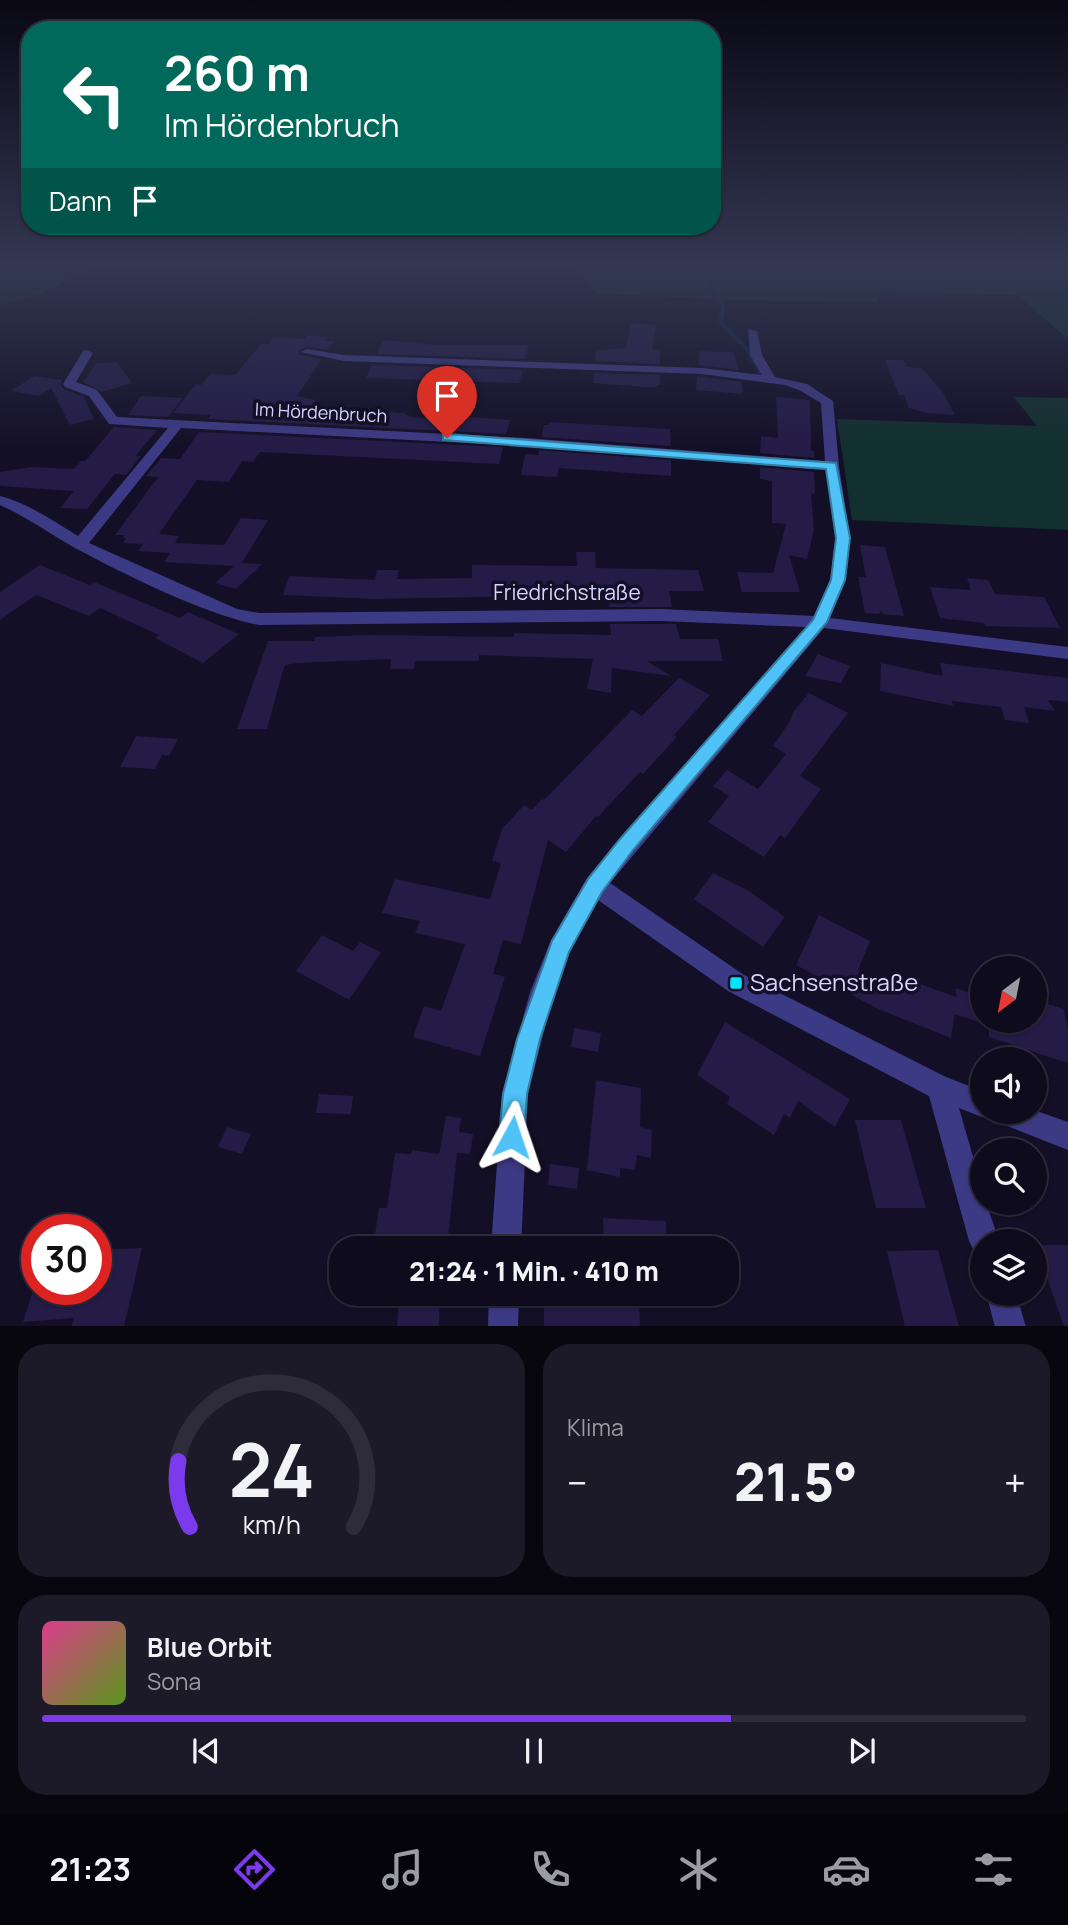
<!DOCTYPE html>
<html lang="de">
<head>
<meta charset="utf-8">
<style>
  body { margin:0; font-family:Manrope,sans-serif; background:#1c1929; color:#f1f3f6; height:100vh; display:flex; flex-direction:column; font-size:26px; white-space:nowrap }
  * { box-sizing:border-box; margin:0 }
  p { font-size:23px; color:#9b9ba3 }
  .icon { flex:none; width:38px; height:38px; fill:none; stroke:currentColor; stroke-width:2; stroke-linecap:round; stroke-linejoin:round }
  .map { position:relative; height:1326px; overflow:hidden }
  .panel { display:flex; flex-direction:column; gap:18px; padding:18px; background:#08060f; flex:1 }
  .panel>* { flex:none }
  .banner { position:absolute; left:21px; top:21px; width:700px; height:214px; border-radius:28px; box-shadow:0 2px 5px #0004,0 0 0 2px #2e2b3b; background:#00695c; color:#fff; overflow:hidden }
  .needle { width:46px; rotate:212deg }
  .controls { position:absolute; left:970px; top:956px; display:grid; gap:14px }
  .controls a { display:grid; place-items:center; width:77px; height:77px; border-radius:50%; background:#0e0b1c; box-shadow:0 2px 5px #0004,0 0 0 2px #2e2b3b; font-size:35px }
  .speed { position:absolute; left:21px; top:1214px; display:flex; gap:14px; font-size:35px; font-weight:700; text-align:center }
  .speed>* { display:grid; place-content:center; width:91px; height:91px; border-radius:50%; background:#0e0b1c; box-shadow:0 2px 5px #0004,0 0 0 2px #2e2b3b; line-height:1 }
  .speed .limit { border:10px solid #d22; background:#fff; color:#111 }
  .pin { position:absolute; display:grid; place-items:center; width:60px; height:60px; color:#fff; margin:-72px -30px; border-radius:50% 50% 50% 0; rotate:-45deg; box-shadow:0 0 7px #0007 }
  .pin .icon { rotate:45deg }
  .me { position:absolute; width:77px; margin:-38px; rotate:5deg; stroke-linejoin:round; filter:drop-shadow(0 0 5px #0008) }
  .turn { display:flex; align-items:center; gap:24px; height:147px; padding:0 28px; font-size:32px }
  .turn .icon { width:91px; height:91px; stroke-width:2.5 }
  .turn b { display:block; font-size:49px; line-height:60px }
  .then { display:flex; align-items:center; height:66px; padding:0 28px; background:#0003; gap:14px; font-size:26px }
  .big { font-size:52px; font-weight:800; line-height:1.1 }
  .panel .card { flex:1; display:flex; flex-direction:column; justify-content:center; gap:10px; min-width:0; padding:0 24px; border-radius:28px; background:#1c1929 }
  .panel .dial { align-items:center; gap:0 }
  .dial svg { height:182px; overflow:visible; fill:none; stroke:#2e2b3b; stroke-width:7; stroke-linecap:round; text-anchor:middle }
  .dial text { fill:#f1f3f6; stroke:none }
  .song { display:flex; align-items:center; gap:21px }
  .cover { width:84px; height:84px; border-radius:10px; background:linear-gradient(135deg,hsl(330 70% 55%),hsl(90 70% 35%)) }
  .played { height:7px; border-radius:4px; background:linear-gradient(90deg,#7c3aed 70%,#2e2b3b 70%) }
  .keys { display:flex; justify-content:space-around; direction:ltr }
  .heat { display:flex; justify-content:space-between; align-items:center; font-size:38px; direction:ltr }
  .panel .tiles { flex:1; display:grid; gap:18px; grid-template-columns:1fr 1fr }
  .card:last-child { grid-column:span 2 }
  .trip { position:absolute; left:329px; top:1236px; width:410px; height:70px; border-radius:28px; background:#0e0b1c; box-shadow:0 2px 5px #0004,0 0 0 2px #2e2b3b; font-weight:800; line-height:70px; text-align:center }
  .tab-bar { display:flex; height:112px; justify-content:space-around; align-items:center; background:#06040b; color:#9b9ba3 }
  .tab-bar .icon { width:49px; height:49px }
  .tab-bar .selected { color:#7c3aed }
  .tab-bar b { font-size:32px; color:#f1f3f6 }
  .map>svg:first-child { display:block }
  .green { fill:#12302f }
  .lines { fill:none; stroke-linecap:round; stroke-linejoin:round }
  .stream { stroke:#0c2248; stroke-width:4.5 }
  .building { fill:#241b47 }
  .minor { fill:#3d3a85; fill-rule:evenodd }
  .route { fill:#4fc3f7; stroke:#337fa1; stroke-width:2 }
  .poi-dot { fill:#00e5ff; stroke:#130f26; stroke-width:2.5 }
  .labels { text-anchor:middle; stroke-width:7; stroke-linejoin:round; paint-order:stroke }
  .far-street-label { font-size:18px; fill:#d9d4ff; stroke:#130f26 }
  .street-label { font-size:21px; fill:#d9d4ff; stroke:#130f26 }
  .near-poi-label { font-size:24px; fill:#d9d4ff; stroke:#130f26; text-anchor:start }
</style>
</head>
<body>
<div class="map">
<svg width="1068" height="1327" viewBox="0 0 1068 1327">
  <rect width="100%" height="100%" fill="#130f26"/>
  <path class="green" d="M0,264h99l-56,29 -43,12z
    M573,264h495v75l-50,-44 -138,-4 -3,11 -143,-2 -139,-7z
    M1014,397l54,1v132l-216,-10 -15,-101 200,7z"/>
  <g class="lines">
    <path class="stream" d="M696,264l13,9 4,22 10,8 -2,19 26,27 13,24"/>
  </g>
  <path class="building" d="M631,323l25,2 -4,25h8v14l-65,-3 1,-9 3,-2 27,-2z
    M307,335l21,2 -3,4h9l-6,9 -21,-4 -9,5 2,4 22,4 -25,37 18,4 -1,6 90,7 6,4 18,1 1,-4 81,6 -4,14 -298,-15 3,-4 -38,-2 23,-29 5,1 9,-11 25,1 26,-31h8l4,-6 31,1z
    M388,340l46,5h95l-4,14 -148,-5 5,-12z
    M699,351l34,1 6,18 -41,-5z
    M885,360h18l4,7 14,1 21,23 13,24 -28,-2 -18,-5 -5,-13h-5z
    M117,362l15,21 -30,9 -19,-10 13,-19z
    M372,365l151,5 -4,13 -153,-5z
    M594,373l66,2v10h-3v3l-64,-5z
    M34,376l28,4 -1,5 3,4 20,8 10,22 -24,6 -19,-37 -12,8 -28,-5z
    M697,376l44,6 2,12 -47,-4z
    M141,396l42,2 -15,19 -40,-2z
    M776,397l34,3 1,51h3v7l-54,-5 1,-17 17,2z
    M549,422l121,7 1,17 -129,-9 2,-12h4z
    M114,427l43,3 -19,23 -2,3h5l-15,19 -11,-1 -28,35 -27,-1 14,-17 -74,-5v-14l32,-5 42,2 7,-8h4z
    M199,432l304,15 -4,17 -239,-12 -7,10 -11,-1 -13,21 -32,-2 -38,54 20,2 -4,7 49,2 17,-27 27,2 -26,43 20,1 -26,25 -21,-6 19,-17 -70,-4 6,-9 -32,-2 5,-7 -20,-1 3,-5h-3l2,-3h-10l43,-58 -12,-1 15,-18 19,1z
    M539,450l132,10v16l-112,-8 -2,9 -36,-2 4,-21 13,1z
    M760,467l54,5 1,22 -4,-1 3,37 -7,29 -18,-4 11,37h-58l-5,-20 36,1 13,-49 -14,-1v-42l-12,-2z
    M860,545l25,2 19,69 -22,-2v-5l-3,5 -14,-1 -7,-36h8z
    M576,552h19l1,16 102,2 6,21h-35l3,16h-63l-1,-10 -21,-2 -212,4 -92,-4 6,-19 86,4 2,-10h22l-2,9 75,-1v-13l105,1z
    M40,565l50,20 4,-3 86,36 8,-6 51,22 -36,29 -48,-25 4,-3 -59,-27 -11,8 -53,-21 -36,25v-28z
    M967,578l21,2 7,14 49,3 16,31 -75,-2 -1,-3 -44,-5 -10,-31 41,3z
    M610,624h66l4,15h38l5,22h-76l24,15 -59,-8 -1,25 -24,-4 6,-30 -114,-4v6h-64l-1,8h-24l1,-10 -94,4 -11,2 -3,5 -16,59h-30l31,-88h46l1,-4 55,-2 144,2v-4l97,2z
    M818,654l32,12 -9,17 -36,-7z
    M881,663l62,13 -3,-13 128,15v24l-20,-2 7,11 -31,-4 5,16 -24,-3 -4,-13 -49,-6 1,5 -73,-15z
    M679,678l31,17 -36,40 3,2 -34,37 -3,-2 -42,45 -2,-1 -30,36 -18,-12 -27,104 -18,-4 -10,34 12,3 -25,79 -67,-19 11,-31 17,5 24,-67 -50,-11 5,-12 -38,-8 13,-34 95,20 11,-36 -9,-2 10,-32 22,-24 8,5 10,-11 2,1 88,-90 10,6z
    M809,693l39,20 -48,63 21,13 -36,49 -5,-3 -16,22 -56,-35 21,-26 -16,-10 14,-16 31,19 28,-35 -13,-8 17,-25 3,-9z
    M136,736l42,3 -9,17 -7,-1 -7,14 -35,-2z
    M713,873l36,18 36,26 -22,30 -69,-48z
    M819,915l51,26 -12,29 36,20 2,-15 60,22v-9l26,9v26l-28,-9 1,-3 -4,27 -73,-29 -82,-44z
    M322,935l31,16 7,-9 21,10 -32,48 -53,-29z
    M1034,1000l30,9 4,22v32l-79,-26v-17h45z
    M725,1022l125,77 -15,28 -37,-26 -8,17 -6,-4 -10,21 -47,-31 3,-7 -33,-22z
    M574,1028l27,5 -3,19 -27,-5z
    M596,1080l45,8 -1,39 12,3 -1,28 -14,-3 -2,15 -15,-2v9l-33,-7z
    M319,1094l34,2 -2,18 -35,-1z
    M446,1116l15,2 -2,14 14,2 -3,20 -13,-1 -10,95h-74l6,-40h8l8,-55 16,1 1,-4 27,4z
    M855,1120h46l25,88h-50z
    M227,1127l24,7 -9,20 -24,-7z
    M550,1164l29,4 -2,21 -29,-4z
    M603,1218l63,3 1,27h-63z
    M1036,1245h32v82h-4z
    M142,1248l-18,79h-53l3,-9 -51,4 10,-31 63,-1v-40z
    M938,1250l21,77h-54l-18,-76z
    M399,1293h41l-1,34h-42z
    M544,1293h95l1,34h-96z"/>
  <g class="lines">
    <path class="minor" d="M748,329l9,2 5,24 13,22 32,7 26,17 6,65 11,72 -4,42 -16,38 238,29v12l-244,-31 -214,255 134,92 202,102 36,14v20l52,-1 34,12v28l-76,-30 -3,-6 -7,3 -23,-9 23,80v14h4l13,39h-17v14l-8,-4 -5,-10 -40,-145 -201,-105 -130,-91 -29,53 -15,39 -26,102 -7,154h-30l11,-154 28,-102 21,-52 36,-62 32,-39 187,-212 -145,-6 -402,4c-56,-11 -133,-50 -184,-77 -25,-14 -48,-31 -75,-43v-9c28,7 53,25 78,40l90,-108 -59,-4 -20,-28 -24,-9 -2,-3 20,-33 4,-1 6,3 -17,29 21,8 20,27 409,21 299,23 -4,-58 -22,-13 -14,-5 -83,-11 -358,-13 -43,-9 6,-3 37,6 358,13 60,7 -12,-20zM181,428l345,18 300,24 10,68 -6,42 -16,36 -153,-7 -402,4 -22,-4 -148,-66z
      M489,1293h30l-1,34h-30z
      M986,1293h30l10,34h-31z"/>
  </g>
  <linearGradient id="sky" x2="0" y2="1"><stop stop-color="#0a0815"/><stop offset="0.59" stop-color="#333752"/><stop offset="1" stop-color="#333752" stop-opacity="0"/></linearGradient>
  <rect width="1068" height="450" fill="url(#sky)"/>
  <path class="route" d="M447,434l389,29 14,75 -5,42 -18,42 -194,228 -31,42 -33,60 -29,87 -13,55 -3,43 -4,9 -8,3 -9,-3 -4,-9 4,-43 14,-55 35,-98 36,-62 32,-40 193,-219 18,-40 5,-42 -10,-69 -383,-29v-5z"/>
  <rect class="poi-dot" x="729" y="976" width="14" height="14" rx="3.5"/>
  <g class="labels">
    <g class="far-street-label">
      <text transform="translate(321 413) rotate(3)" y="6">Im Hördenbruch</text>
    </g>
    <g class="street-label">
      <text x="567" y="600">Friedrichstraße</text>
    </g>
    <g class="near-poi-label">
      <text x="750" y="991">Sachsenstraße</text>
    </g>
  </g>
</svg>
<div class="controls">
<a><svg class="needle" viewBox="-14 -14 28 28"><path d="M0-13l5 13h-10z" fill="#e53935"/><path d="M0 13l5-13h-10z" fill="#9b9ba3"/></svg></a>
<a><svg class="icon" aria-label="sound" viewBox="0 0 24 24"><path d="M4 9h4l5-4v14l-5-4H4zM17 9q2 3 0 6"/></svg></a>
<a><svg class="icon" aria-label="search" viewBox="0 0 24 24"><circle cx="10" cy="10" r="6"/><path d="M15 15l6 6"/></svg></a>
<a><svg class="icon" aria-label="layers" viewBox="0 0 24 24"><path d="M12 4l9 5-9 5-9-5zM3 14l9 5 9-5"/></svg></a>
</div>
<div class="speed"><div class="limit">30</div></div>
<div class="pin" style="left:447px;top:438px;background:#d93025"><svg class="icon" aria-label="arrive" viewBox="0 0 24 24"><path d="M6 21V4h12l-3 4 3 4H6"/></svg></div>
<svg class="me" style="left:512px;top:1137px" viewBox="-20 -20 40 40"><path d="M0-17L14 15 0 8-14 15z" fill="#4fc3f7" stroke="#fff" stroke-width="4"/></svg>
<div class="trip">21:24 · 1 Min. · 410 m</div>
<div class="banner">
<div class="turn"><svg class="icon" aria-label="left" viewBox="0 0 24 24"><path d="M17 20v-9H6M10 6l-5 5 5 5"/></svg><div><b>260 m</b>Im Hördenbruch</div></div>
<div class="then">Dann<svg class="icon" aria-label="arrive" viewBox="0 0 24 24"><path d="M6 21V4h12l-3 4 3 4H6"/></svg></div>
</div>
</div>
<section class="panel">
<div class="tiles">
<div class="card dial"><svg viewBox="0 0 100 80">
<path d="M14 69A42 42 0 1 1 86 69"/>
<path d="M14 69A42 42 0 0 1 9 40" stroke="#7c3aed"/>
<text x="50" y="56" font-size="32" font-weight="700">24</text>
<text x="50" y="72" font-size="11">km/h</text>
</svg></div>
<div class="card"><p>Klima</p>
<div class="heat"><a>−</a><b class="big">21.5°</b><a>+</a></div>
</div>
<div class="card">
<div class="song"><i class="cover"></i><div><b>Blue Orbit</b><p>Sona</p></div></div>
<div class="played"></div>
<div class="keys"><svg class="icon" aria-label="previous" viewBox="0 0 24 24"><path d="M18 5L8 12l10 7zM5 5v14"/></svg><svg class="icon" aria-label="pause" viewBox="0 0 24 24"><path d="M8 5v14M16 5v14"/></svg><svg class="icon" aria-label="next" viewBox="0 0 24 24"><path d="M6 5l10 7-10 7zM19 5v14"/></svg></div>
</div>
</div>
</section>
<nav class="tab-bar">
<b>21:23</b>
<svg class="icon selected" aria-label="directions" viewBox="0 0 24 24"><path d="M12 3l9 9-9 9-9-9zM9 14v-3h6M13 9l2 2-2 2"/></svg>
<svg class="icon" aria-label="music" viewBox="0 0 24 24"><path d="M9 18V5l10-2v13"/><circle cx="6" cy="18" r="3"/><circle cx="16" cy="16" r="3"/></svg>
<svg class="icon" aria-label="phone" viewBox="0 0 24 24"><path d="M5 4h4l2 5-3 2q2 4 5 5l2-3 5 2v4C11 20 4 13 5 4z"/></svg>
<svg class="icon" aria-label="climate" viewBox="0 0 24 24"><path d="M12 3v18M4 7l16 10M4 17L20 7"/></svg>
<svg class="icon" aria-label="car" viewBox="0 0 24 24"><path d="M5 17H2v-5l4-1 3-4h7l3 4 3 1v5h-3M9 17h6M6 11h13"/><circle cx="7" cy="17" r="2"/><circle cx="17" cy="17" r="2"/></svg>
<svg class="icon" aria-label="filters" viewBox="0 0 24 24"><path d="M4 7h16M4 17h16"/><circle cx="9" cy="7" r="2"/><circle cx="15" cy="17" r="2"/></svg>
</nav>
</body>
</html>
